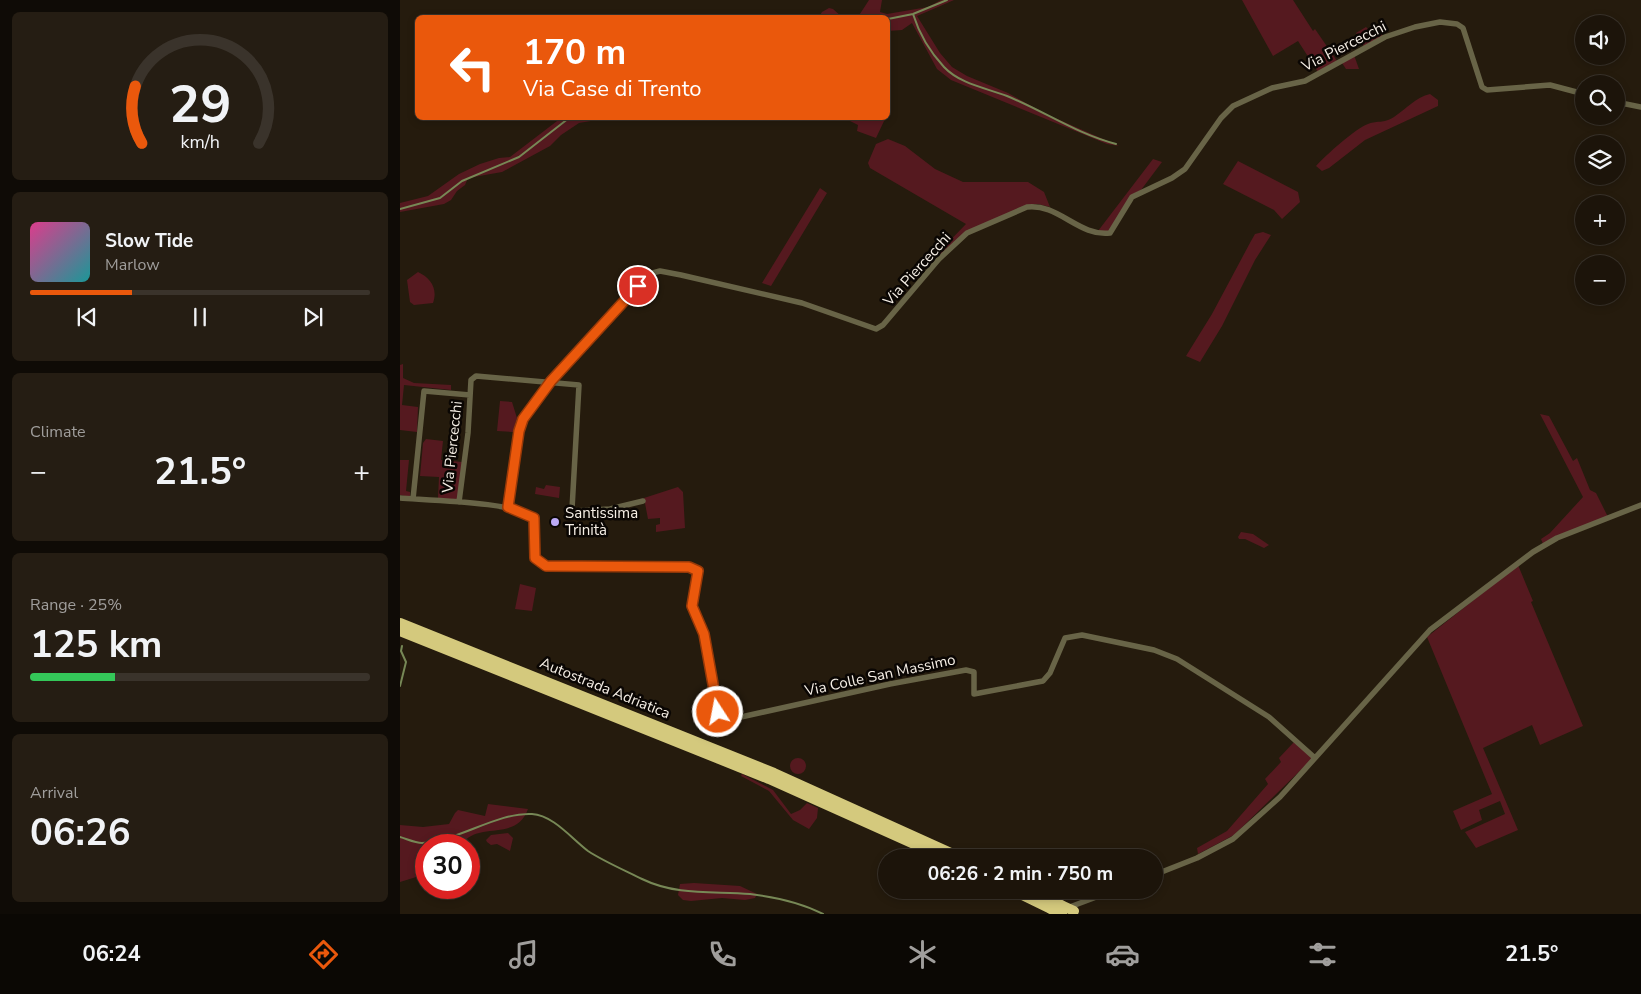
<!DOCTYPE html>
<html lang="en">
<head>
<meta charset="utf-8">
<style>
  body { margin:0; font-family:"Nunito Sans",sans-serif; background:#251d13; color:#f1f3f6; height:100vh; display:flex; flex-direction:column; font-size:19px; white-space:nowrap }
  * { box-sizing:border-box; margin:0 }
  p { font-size:16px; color:#a09e9c }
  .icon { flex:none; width:28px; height:28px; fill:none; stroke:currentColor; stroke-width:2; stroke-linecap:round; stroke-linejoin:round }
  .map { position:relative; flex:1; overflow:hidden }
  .drawer { display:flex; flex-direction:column; gap:12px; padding:12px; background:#0f0b06; width:400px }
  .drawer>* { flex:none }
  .top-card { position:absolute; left:15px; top:15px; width:475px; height:105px; border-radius:8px; box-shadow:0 2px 8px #0003,0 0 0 1px #3a332b; background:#ea580c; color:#fff; overflow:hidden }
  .controls { position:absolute; left:1175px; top:15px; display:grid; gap:10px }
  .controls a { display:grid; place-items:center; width:50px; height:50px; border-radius:50%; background:#1c140a; box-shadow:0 2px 8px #0003,0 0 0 1px #3a332b; font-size:25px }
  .speed { position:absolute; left:15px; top:834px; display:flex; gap:10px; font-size:25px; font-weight:700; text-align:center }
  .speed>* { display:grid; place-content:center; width:65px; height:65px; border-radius:50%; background:#1c140a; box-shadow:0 2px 8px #0003,0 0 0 1px #3a332b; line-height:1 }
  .speed .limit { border:8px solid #d22; background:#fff; color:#111 }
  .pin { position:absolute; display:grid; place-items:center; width:42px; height:42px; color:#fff; margin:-21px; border:2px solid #fff; border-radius:50%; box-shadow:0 1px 5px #0007 }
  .me { position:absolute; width:55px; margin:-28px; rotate:349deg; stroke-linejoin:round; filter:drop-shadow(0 0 4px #0008) }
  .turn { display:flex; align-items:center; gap:18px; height:105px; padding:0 25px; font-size:22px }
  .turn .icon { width:65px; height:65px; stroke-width:2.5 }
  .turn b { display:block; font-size:35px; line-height:42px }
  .big { font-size:38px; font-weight:700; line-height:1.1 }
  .drawer .widget { flex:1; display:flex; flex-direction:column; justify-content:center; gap:8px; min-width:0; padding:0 18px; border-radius:8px; background:#251d13 }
  .drawer .dial { align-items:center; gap:0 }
  .dial svg { height:130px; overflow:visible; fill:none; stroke:#3a332b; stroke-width:7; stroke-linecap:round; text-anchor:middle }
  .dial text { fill:#f1f3f6; stroke:none }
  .song { display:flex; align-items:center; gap:15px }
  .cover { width:60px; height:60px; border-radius:8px; background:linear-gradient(135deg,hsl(330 70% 55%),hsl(180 70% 35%)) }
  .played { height:5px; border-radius:2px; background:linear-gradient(90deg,#ea580c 30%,#3a332b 30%) }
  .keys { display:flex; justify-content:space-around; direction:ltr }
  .heat { display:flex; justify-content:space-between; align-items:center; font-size:28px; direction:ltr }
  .charge { height:8px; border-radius:4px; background:linear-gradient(90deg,#34c759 25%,#3a332b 0) }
  .trip { position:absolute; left:478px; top:849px; width:285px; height:50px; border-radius:25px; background:#1c140a; box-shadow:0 2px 8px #0003,0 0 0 1px #3a332b; font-weight:700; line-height:50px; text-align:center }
  .tabs { display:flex; height:80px; justify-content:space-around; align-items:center; background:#0b0804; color:#a09e9c }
  .tabs .icon { width:35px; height:35px }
  .tabs .current { color:#ea580c }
  .tabs b { font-size:22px; color:#f1f3f6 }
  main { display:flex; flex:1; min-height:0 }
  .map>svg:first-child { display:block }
  .green { fill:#55191f }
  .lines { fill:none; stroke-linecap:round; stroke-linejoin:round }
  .stream { stroke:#778856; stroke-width:2 }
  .minor { stroke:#686447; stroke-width:5.5 }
  .motorway { stroke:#d4c97d; stroke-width:10 }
  .motorway-bridge { stroke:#d4c97d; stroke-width:10 }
  .route-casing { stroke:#983908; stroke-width:12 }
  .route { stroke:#ea580c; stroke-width:9 }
  .poi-dot { fill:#bcaaf5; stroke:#0a0603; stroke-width:2 }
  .labels { text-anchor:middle; stroke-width:5; stroke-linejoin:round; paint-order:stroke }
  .street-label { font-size:15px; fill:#f5eee5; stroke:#0a0603 }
  .poi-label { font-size:15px; fill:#f5eee5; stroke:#0a0603; text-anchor:start }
</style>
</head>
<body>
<main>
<section class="drawer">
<div class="widget dial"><svg viewBox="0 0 100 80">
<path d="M14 69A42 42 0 1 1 86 69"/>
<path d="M14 69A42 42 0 0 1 10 34" stroke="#ea580c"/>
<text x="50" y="56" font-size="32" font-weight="700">29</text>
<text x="50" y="72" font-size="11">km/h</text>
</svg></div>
<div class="widget">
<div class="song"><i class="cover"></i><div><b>Slow Tide</b><p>Marlow</p></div></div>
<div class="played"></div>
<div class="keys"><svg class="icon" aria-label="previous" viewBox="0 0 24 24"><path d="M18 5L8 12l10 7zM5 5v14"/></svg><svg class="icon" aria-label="pause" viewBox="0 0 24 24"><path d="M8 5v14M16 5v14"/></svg><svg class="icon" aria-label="next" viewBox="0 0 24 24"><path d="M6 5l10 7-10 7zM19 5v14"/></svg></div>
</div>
<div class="widget"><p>Climate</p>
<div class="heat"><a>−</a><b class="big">21.5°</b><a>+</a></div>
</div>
<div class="widget"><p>Range · 25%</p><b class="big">125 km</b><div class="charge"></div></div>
<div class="widget"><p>Arrival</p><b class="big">06:26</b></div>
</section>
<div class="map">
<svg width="1241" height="914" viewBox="0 0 1241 914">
  <rect width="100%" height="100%" fill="#251b0d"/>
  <path class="green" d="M469,0h13l-2,12 7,2 41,-7 13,-7h13l-37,16 23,37 12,14 15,9 41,17 38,21 73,32 -12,-2 -156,-64 -14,-11 -25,-46 -10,7 -14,1v-13l-30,-1z
    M842,0h51l20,31 2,-2 22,32 -19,11 -20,-31 -25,15z
    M429,8l4,1 9,8h-23l3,-5z
    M966,27l5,5h9l3,4 -19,11 -8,-14z
    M954,55l5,14h-13l-4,-6z
    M1030,94l8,6v6l-73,34 -36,28 -7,3 -6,-5c9,-10 40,-38 52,-42 11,-4 14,0 26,-7 12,-8 22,-20 36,-23z
    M161,118h48l-30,5 -18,12 -11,11 -48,26 -34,6 -3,7 -8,6 -6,9 -7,4 -44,8v-9l28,-7 31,-22 21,-10 19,-6 11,-1z
    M444,118h39l2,1 -9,19 -19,-7 1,-6z
    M488,139l17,7 30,23 28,13h65l16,10 6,15 -12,-3 -11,1 -60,27 -27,26 -3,-4 29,-30 -96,-56 -2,-5 8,-19z
    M753,159l9,3 -21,28 -11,6 -20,36 -12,-1z
    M838,161l60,31 2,10 -18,17 -8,-9 -51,-26z
    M420,188l7,5 -56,93 -9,-3z
    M863,232l8,3 -16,25 -33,66 -22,36 -14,-6 26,-42 39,-73 4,-7z
    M18,272c13,6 20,17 15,31l-19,2 -4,-3 -3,-22z
    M3,364v14l11,5 37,2v5l-47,-5 -2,20 16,2 -1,25 -17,-2v-65z
    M100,401l12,1 5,16 -4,14 -16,-1z
    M1140,414l9,2 24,45 4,-3 13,32 6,3 12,24 -65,27 -2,-5 9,-6 33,-36z
    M26,439l17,2 -2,19 21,2 -4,38 -20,-2 1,-21 -19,-1 3,-33z
    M0,460h9l-3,31 4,1v5l-10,-2z
    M146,485l14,2 -1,11 -24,-4 1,-7 8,2z
    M278,487l5,5 2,36 -29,4v-7l4,-1v-6l-12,1 -4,-21z
    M841,532l12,2 16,11 -5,3 -19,-9h-6l-1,-2z
    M1118,565l15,36 -2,1 52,124 -43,19 -8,-20 -49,23 35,82 -42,18 -11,-16 40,-18 -5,-13 -21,9 3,10 -21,10 -8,-19 39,-17 -65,-157z
    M120,584l16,4 -4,23 -17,-2z
    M894,742l19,16 -79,77 -36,19 -1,-6 30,-17 41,-47 -3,-5 16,-17 -2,-4z
    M390 766a8 8 0 1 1 16 0a8 8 0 1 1-16 0Z
    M342,774l31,16 18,24 9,-4 7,-7 11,5 -1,10 -8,11 -16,-9 -24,-29 -28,-15z
    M88,804l40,5c-12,34 -52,11 -66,36h-36v29l-26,8v-57l23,2 26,-3 6,-11 3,-3 27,6z
    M108,833l5,5 -3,13 -13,-7 -6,1 -4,-3 -1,-2 5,-5z
    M294,883l46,3 17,8 -2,4 -10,2 -23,-2 -31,3 -8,-1 -5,-5 2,-11z"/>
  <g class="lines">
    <path class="stream" d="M513,14c6,19 18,39 31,53 16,17 42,21 63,29 37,15 70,38 109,48
      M488,19l25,-5 34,-14
      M0,209l40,-11 22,-17 57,-24 50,-39
      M0,686l6,-24 -5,-11 1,-5
      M0,837c7,2 15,6 22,6 37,-2 75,-31 110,-29 21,1 40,25 56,37 15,10 38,20 54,28 35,17 71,12 108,15 25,3 50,8 73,20"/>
    <path class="minor" d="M1216,102l25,5
      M0,498c22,2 125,4 135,21 5,11 -3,27 0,38l11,9 148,2 4,3 -6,36 12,27 12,70 8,14 8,1 158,-35 76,-14 8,2v22l69,-13 7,-8 15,-35 17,-3 72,15 23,9 92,58 46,41
      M13,499l11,-108 46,4
      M59,502l9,-69 3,-53 5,-4 103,9 -7,124 2,2 36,-2 33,-8
      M108,507l11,-76 4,-12 28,-38 98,-107 11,-3 21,4 121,28 74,26 7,-4 56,-66 28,-26 60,-26c31,-4 52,30 83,26l22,-36 40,-19 13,-9 36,-51 12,-12 39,-18 33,-7 80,-44 30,-10 25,-5 17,2 6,4 19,59 5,3 63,-5 34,9
      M754,875l43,-17 36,-19 47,-42 150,-167 54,-41 49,-37 24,-14 84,-33
      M667,908l48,-18"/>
    <path class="motorway" d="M0,623l374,150 188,85
      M0,631l369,148 176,79
      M612,890l39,19
      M629,890l32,15"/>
    <path class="motorway-bridge" d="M661,905l13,6
      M651,909l11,5"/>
  </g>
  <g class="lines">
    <g class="route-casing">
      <path id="route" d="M238,286l-87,95 -28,38 -4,12 -11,76 26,11 1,40 11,8 143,1 9,4 -6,35 12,28 14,78"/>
    </g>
    <use href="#route" class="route"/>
  </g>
  <circle class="poi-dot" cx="155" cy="522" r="5"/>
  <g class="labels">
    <g class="street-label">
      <text transform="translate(944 46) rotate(-27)" y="5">Via Piercecchi</text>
      <text transform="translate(517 269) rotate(-48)" y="5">Via Piercecchi</text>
      <text transform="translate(52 447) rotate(-84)" y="5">Via Piercecchi</text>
      <text transform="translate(480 675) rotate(-12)" y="5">Via Colle San Massimo</text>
      <text transform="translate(205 688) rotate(22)" y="5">Autostrada Adriatica</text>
    </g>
    <g class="poi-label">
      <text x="165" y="518">Santissima<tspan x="165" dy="17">Trinità</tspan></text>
    </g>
  </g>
</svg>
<div class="controls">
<a><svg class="icon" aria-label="sound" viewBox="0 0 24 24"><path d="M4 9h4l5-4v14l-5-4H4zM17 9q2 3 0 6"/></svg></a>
<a><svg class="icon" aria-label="search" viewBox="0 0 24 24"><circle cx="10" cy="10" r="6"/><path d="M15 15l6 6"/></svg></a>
<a><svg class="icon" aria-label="layers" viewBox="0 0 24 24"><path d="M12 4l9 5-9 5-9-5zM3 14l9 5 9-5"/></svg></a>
<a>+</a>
<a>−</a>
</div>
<div class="speed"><div class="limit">30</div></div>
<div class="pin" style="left:238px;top:286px;background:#d93025"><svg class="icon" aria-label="arrive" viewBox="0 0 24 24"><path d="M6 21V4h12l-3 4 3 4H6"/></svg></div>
<svg class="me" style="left:318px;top:712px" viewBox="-20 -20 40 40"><circle r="17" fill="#ea580c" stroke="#fff" stroke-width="3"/><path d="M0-11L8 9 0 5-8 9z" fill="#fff"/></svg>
<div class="trip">06:26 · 2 min · 750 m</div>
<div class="top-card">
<div class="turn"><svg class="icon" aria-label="left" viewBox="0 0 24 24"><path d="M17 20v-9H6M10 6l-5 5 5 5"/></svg><div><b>170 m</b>Via Case di Trento</div></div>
</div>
</div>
</main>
<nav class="tabs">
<b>06:24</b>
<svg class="icon current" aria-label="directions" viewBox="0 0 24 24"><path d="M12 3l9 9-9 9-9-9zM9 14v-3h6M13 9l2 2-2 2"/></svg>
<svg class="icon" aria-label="music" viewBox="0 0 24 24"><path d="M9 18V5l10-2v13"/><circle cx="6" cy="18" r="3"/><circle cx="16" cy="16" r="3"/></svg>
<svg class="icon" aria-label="phone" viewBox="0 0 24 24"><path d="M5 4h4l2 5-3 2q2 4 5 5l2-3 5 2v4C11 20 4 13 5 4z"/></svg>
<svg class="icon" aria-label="climate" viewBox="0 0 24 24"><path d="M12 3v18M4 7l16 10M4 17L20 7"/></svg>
<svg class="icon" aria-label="car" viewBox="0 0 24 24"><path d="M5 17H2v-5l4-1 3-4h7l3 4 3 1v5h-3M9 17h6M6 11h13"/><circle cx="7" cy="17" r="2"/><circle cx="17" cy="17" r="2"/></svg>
<svg class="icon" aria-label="filters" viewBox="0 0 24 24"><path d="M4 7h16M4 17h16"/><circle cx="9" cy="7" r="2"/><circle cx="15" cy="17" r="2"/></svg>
<b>21.5°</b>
</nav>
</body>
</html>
